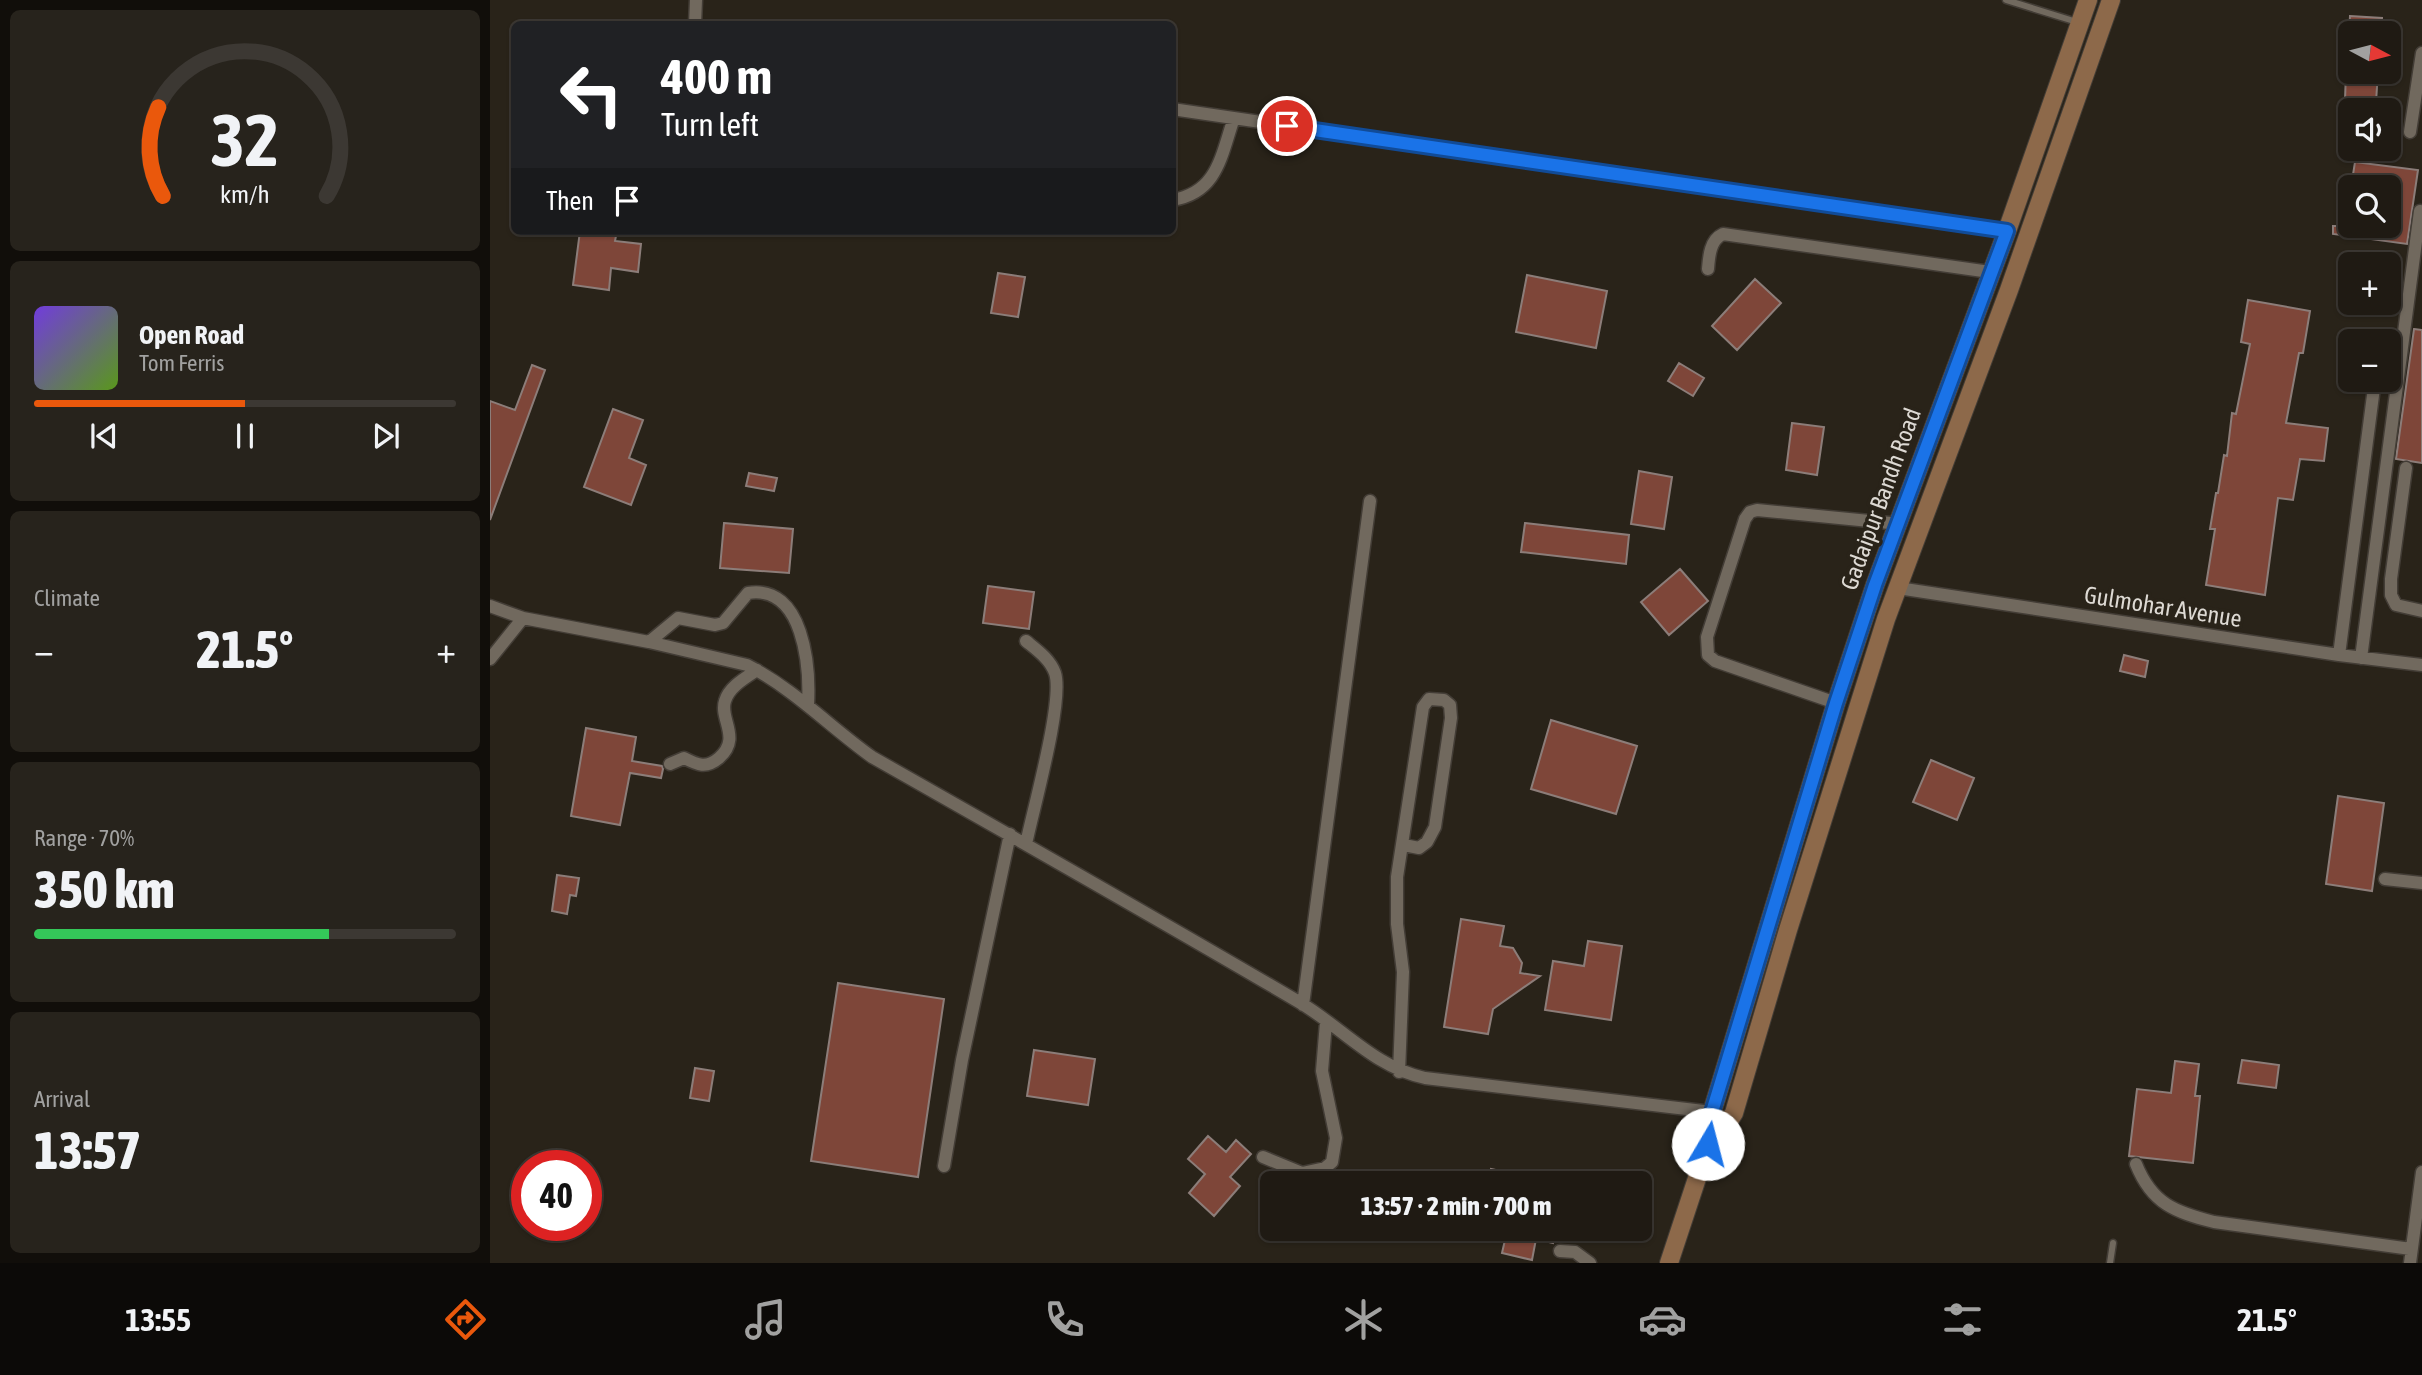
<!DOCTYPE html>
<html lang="en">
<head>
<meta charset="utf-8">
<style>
  body { margin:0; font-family:"Asap Condensed",sans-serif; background:#27231c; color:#f1f3f6; height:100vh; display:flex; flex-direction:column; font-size:26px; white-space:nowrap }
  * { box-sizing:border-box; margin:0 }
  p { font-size:23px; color:#a1a1a0 }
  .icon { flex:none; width:38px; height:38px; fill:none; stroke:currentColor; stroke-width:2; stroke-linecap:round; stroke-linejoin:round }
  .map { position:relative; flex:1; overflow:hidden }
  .side { display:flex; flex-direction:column; gap:10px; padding:10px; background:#110e0a; width:490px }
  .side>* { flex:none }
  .guide { position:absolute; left:21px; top:21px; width:665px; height:214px; border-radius:10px; box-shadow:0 2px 5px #0004,0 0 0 2px #3c3833; background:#202124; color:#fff; overflow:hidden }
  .needle { width:46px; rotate:97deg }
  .controls { position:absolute; left:1848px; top:21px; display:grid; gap:14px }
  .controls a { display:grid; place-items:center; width:63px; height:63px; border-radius:10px; background:#1f1a13; box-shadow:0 2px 5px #0004,0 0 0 2px #3c3833; font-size:35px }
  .speed { position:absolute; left:21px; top:1150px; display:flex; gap:14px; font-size:35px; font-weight:700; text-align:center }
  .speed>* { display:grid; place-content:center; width:91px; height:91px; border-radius:50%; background:#1f1a13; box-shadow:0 2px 5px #0004,0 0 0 2px #3c3833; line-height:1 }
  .speed .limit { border:10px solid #d22; background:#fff; color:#111 }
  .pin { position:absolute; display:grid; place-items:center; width:60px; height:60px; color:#fff; margin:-30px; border:4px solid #fff; border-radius:50%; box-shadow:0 2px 7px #0007 }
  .me { position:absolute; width:77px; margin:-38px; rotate:8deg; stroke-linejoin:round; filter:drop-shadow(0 0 5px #0008) }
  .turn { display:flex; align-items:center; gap:24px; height:147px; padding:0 35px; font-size:32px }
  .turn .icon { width:91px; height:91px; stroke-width:2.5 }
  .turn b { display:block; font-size:49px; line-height:60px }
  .then { display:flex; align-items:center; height:66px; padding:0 35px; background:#0003; gap:14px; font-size:26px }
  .big { font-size:52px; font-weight:800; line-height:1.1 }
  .side .tile { flex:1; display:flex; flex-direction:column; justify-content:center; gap:10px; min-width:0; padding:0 24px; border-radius:10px; background:#27231c }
  .side .dial { align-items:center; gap:0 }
  .dial svg { height:182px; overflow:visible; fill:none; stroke:#3c3833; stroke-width:7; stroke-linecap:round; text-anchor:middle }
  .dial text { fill:#f1f3f6; stroke:none }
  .song { display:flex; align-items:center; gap:21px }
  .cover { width:84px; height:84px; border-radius:10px; background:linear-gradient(135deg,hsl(260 70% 55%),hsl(90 70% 35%)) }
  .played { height:7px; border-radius:4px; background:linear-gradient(90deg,#ea580c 50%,#3c3833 50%) }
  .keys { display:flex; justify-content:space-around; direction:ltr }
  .heat { display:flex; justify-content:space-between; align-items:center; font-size:38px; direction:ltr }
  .charge { height:10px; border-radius:5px; background:linear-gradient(90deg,#34c759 70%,#3c3833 0) }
  .trip { position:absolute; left:770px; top:1171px; width:392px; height:70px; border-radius:10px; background:#1f1a13; box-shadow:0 2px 5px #0004,0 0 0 2px #3c3833; font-weight:800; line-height:70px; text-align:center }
  .tabs { display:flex; height:112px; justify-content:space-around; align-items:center; background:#0c0a08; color:#a1a1a0 }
  .tabs .icon { width:49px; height:49px }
  .tabs .on { color:#ea580c }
  .tabs b { font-size:32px; color:#f1f3f6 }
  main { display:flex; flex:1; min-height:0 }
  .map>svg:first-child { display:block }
  .building { fill:#7e4639; stroke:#8c7d79; stroke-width:2 }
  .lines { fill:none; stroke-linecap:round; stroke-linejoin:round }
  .lane-casing { stroke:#433d36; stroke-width:9 }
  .street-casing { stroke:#433d36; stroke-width:15 }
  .secondary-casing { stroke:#433d36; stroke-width:20 }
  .lane { stroke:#71695e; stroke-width:6 }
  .street { stroke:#71695e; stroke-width:12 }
  .secondary { stroke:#8d694a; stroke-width:18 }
  .route-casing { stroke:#114b97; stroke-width:18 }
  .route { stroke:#1a73e8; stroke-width:12 }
  .labels { text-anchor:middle; stroke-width:7; stroke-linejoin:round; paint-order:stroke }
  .street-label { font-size:24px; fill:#ddd9d3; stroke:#292319 }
</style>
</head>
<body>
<main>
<section class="side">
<div class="tile dial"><svg viewBox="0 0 100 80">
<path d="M14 69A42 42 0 1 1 86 69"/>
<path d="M14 69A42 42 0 0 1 12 30" stroke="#ea580c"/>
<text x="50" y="56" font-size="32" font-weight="700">32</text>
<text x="50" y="72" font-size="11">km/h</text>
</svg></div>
<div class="tile">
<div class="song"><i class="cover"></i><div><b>Open Road</b><p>Tom Ferris</p></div></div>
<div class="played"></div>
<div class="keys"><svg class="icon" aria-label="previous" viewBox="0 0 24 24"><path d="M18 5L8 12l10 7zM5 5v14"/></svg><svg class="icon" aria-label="pause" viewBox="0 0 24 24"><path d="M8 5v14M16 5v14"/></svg><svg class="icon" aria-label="next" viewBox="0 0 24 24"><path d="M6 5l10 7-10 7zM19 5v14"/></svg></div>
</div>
<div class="tile"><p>Climate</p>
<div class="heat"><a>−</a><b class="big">21.5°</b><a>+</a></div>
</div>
<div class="tile"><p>Range · 70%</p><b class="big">350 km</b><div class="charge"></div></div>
<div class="tile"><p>Arrival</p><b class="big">13:57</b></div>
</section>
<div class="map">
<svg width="1932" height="1263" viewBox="0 0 1932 1263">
  <rect width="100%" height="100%" fill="#292319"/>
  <path class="building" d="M1860,16l32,2 -1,15h-32z
    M1856,72h32l-2,30 -31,-2z
    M1865,162l63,8 -11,74 -74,-10v-8h56v-39h-38z
    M90,231h37l-2,10 26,3 -3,28 -27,-4 -2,22 -36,-5z
    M508,273l27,4 -7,40 -27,-4z
    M1037,275l80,16 -11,57 -80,-16z
    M1265,279l26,24 -44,47 -25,-24z
    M1758,300l62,11 -7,42h-4l-13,70 42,5 -4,33 -24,-2 -7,41 -15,-2 -13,97 -59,-10 9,-56h-5l6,-36h2l6,-38 3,1 5,-43 4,1 14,-70 -9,-2z
    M1924,329l8,1v133l-26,-4z
    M1189,363l25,15 -11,18 -25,-15z
    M42,365l13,5 -55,150v-119l25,9z
    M123,409l30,11 -14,38 17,7 -15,40 -47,-18z
    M1302,423l32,4 -7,48 -31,-5z
    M1149,471l33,6 -8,52 -33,-5z
    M259,473l28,5 -3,13 -28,-5z
    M234,523l69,6 -4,44 -69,-5z
    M1035,523l104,12 -3,29 -105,-12z
    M1190,569l28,32 -39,34 -28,-33z
    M498,586l46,6 -5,37 -46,-6z
    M1634,655l24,6 -3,16 -25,-6z
    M1061,720l86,26 -21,68 -85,-25z
    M96,728l50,9 -4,24 30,5 1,3 -2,9 -31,-5 -10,52 -49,-9z
    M1441,760l43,18 -17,42 -44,-18z
    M1848,796l46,7 -12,88 -46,-7z
    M67,875l22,3 -3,18 -6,-1 -3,19 -15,-3z
    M971,919l43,7 -4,20 13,2 9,15 -2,10 20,3 -47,33 -5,25 -44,-7z
    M1098,941l34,5 -11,74 -66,-10 8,-49 31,5z
    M348,983l106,16 -26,178 -107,-16z
    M544,1050l61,9 -7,46 -61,-9z
    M1752,1060l37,5 -3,23 -38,-5z
    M1685,1061l24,3 -4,32h5l-7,67 -64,-7 8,-67 34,4z
    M205,1068l19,3 -5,30 -19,-3z
    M718,1136l18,16 10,-12 15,14 -21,23 10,9 -26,30 -25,-23 16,-19 -17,-15z
    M1001,1169l39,8v6h-42z
    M989,1228h77l-3,15 -17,-4 -4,21 -30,-7 3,-13 -27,-6z"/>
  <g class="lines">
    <g class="lane-casing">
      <path id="lane" d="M1516,0l71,22
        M1620,1263l3,-20"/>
    </g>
    <g class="street-casing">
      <path id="street" d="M205,24l1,-24
        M682,109l835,122
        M1920,132l12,-79
        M682,200c46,-7 49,-45 62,-82
        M1218,269c1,-13 2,-29 15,-35l267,38
        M1916,468l-15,111v16l5,10 26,6
        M1408,588l441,67 83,10
        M0,606l33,12 126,24 98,23c47,24 83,62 125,92 143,81 286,162 427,245 44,26 75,65 126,76l287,34
        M536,641c11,9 24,18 29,32 9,27 -22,137 -29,171
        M159,642l29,-24 37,7 8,-2 25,-30c56,-9 62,74 60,112
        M1849,655l36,-275
        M1871,658l59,-447
        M0,659l33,-41
        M1346,703l-121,-42 -7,-6 -1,-18 38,-118 5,-7 7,-2 143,14
        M180,764l14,-6c14,7 22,11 35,0 23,-20 0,-39 6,-57 4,-14 20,-23 32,-31
        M1895,879l37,4
        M813,1005l67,-504
        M909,1072l4,-100 -6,-48v-47l26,-170 6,-8 15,1 6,5 1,13 -16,109 -8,15 -8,6 -15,-3
        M773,1157l39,16 23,-5 7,-6 4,-24 -14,-67 4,-49
        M1646,1164c16,40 39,48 78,58l197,27
        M454,1166l18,-106 48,-226
        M1070,1251l15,1 15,11
        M1920,1263l12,-91"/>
    </g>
    <g class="secondary-casing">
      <path id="secondary" d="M1218,1145l13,-11 13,-21 54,-183 98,-311 123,-329 102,-290
        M1179,1263l39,-118 4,-33 124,-409 39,-118 132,-354 81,-231"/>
    </g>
    <use href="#lane" class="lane"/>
    <use href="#street" class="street"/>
    <use href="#secondary" class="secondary"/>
  </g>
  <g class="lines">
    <g class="route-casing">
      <path id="route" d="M797,126l720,105 -132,354 -39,118 -124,409 -4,32"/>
    </g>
    <use href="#route" class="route"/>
  </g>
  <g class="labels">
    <g class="street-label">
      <text transform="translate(1391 499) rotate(-70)" y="8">Gadaipur Bandh Road</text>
      <text transform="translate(1673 607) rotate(9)" y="8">Gulmohar Avenue</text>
    </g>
  </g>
</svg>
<div class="controls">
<a><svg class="needle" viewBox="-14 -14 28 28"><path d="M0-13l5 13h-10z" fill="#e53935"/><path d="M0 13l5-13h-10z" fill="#a1a1a0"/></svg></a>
<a><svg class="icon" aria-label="sound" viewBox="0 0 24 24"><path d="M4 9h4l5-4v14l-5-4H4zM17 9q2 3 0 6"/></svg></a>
<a><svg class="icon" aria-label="search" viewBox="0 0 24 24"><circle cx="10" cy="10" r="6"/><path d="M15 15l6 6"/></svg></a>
<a>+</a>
<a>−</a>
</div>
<div class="speed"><div class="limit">40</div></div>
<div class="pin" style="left:797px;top:126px;background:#d93025"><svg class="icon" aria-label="arrive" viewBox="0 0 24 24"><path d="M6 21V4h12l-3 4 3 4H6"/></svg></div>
<svg class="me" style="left:1218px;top:1144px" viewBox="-20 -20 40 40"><circle r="19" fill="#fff"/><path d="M0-13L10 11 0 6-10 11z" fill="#1a73e8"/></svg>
<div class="trip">13:57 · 2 min · 700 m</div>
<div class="guide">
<div class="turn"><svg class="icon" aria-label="left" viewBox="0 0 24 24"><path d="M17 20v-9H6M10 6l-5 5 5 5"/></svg><div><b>400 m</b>Turn left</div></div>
<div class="then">Then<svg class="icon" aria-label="arrive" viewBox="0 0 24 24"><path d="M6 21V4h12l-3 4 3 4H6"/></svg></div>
</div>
</div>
</main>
<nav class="tabs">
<b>13:55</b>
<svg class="icon on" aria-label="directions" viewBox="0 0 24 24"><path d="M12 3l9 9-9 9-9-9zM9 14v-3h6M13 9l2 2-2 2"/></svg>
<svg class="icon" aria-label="music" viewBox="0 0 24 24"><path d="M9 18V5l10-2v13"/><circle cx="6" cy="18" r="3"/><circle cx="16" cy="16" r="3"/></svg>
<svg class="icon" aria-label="phone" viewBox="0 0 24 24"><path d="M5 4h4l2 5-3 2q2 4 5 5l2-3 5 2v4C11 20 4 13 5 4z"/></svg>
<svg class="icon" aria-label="climate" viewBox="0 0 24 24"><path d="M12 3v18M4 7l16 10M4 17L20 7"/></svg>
<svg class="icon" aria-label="car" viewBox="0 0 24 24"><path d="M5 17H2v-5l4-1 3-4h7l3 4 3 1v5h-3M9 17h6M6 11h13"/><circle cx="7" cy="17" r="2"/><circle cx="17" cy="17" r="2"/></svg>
<svg class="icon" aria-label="filters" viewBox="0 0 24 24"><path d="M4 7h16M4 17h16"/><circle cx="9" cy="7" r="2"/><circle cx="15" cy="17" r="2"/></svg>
<b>21.5°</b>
</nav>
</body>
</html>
